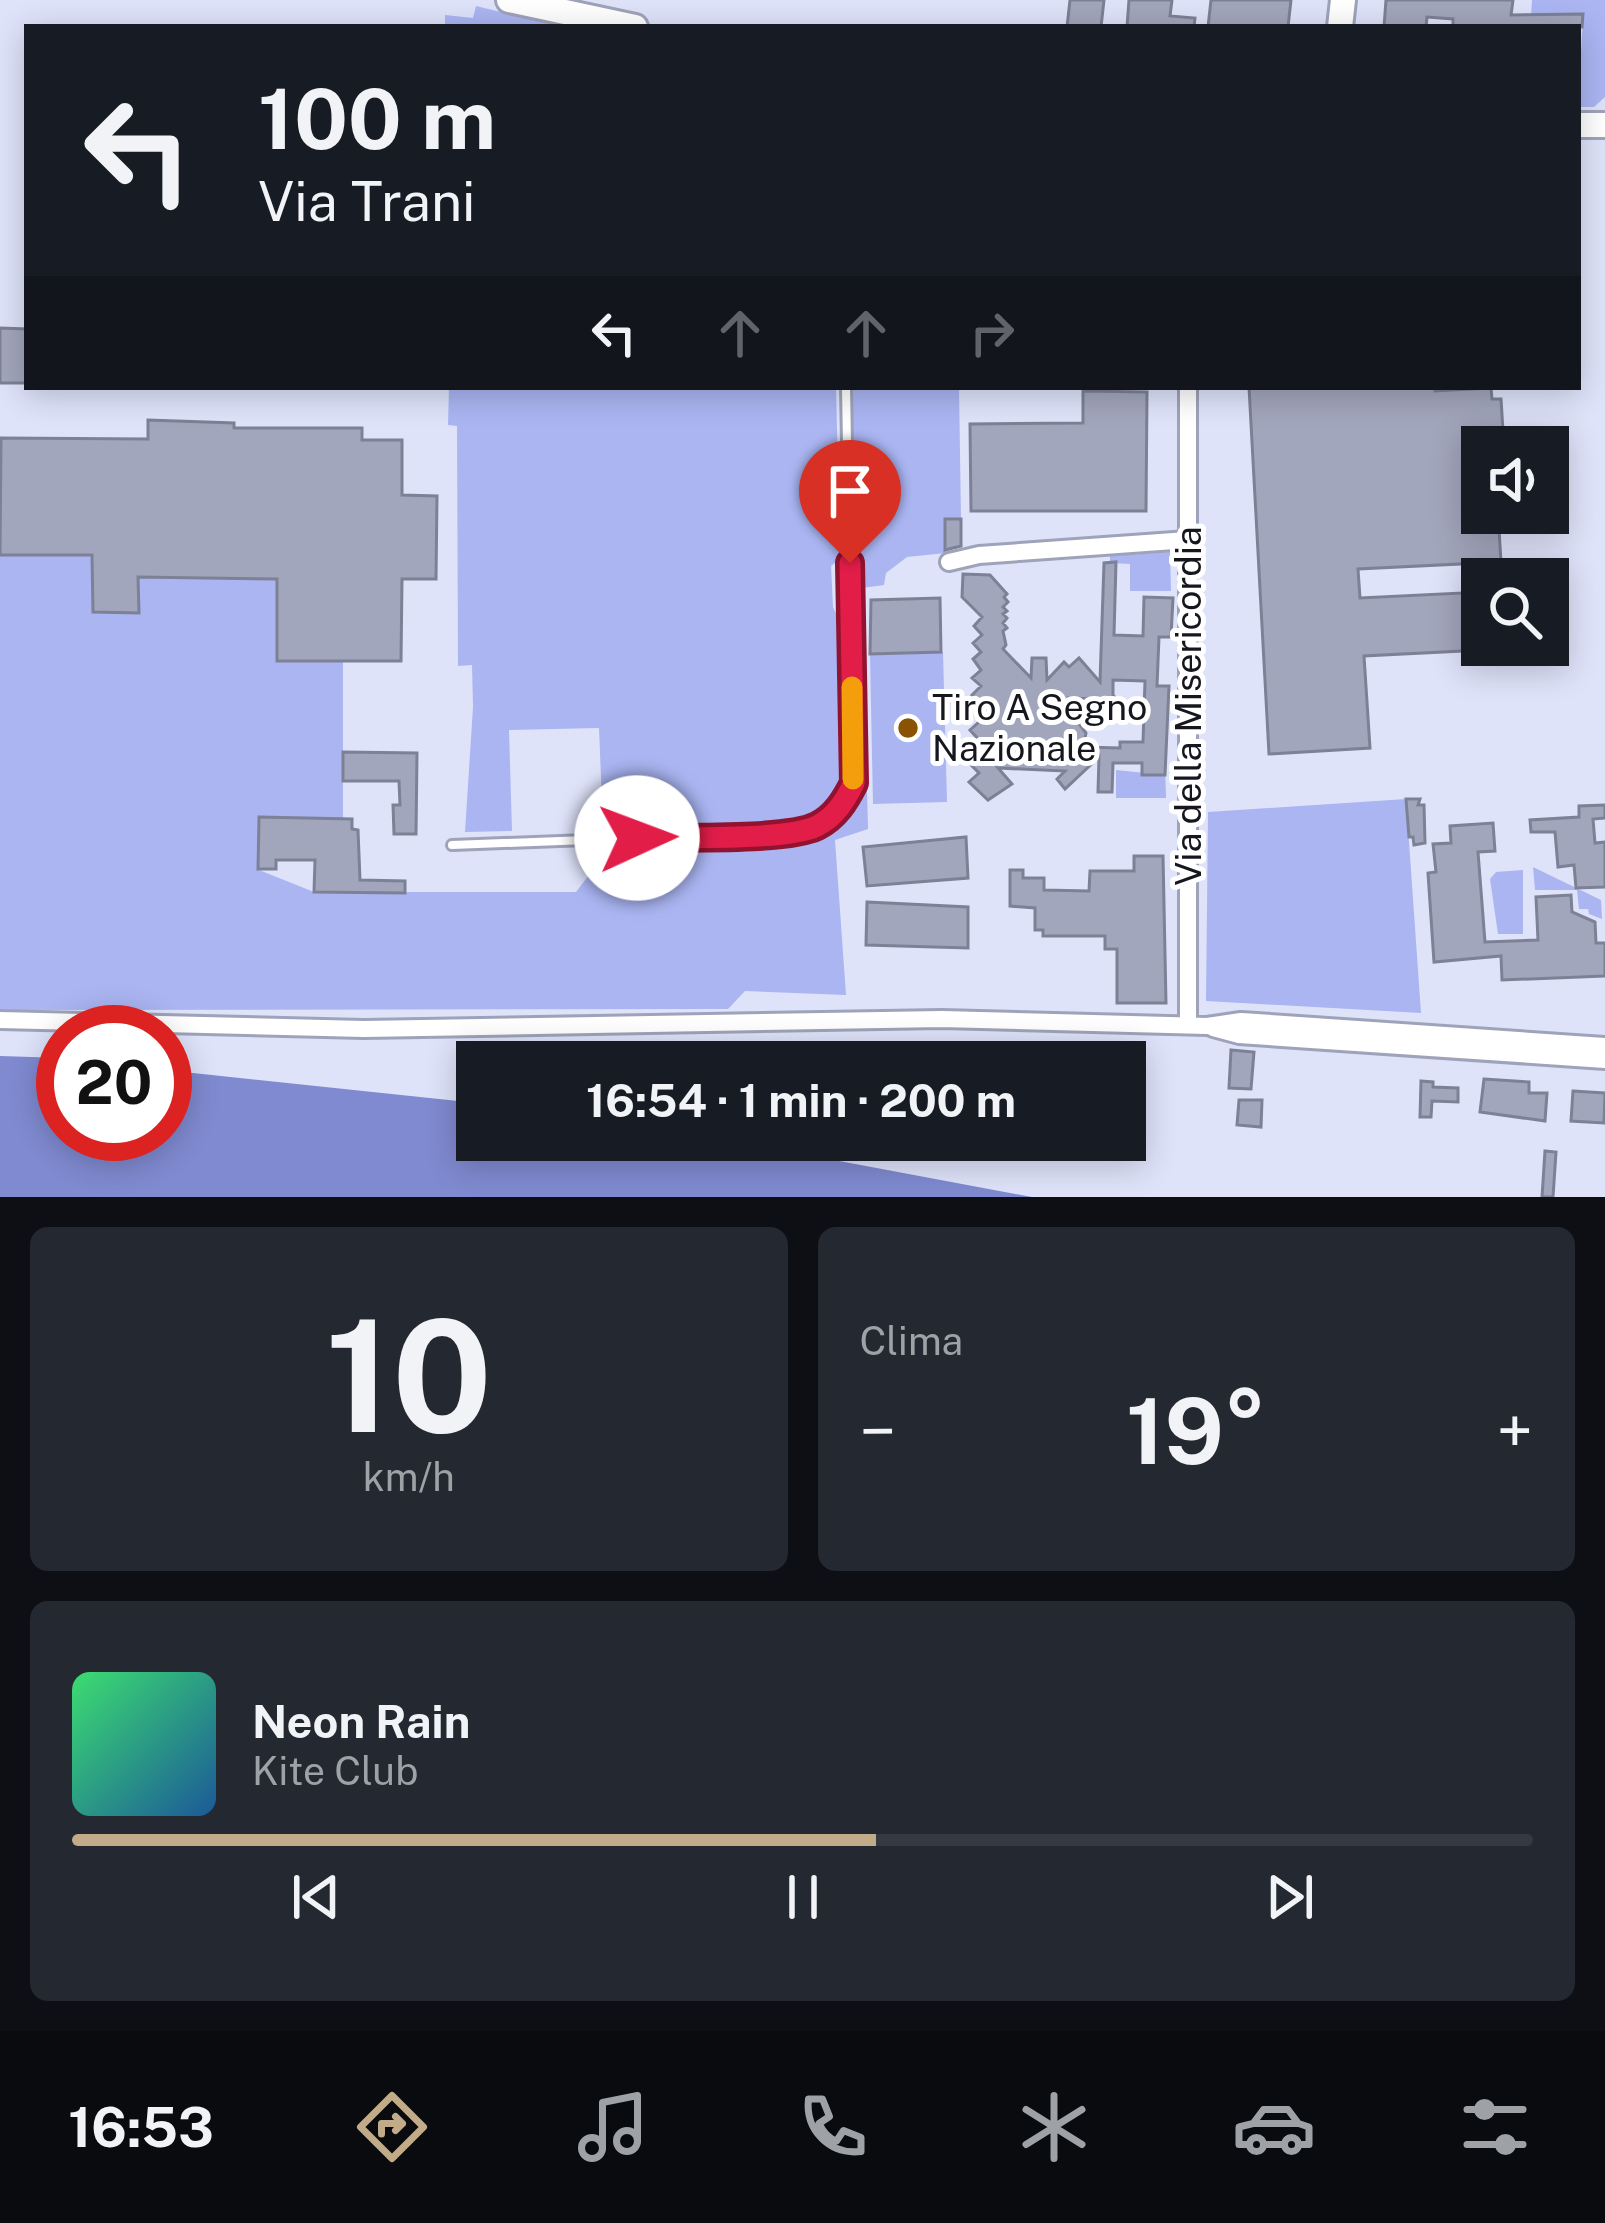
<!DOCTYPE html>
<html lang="it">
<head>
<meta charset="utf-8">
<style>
  body { margin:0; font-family:"Public Sans",sans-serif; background:#242831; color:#f1f3f6; height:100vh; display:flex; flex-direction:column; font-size:45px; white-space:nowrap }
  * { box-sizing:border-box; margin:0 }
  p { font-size:39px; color:#9ea1a6 }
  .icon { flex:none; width:66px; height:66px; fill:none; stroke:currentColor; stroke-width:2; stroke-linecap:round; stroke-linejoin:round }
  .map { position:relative; height:1197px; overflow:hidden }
  .panel { display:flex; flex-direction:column; gap:30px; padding:30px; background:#0d0f14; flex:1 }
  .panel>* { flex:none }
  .hud { position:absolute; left:24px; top:24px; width:1557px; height:366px; border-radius:0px; box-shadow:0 6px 30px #0003; background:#171b24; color:#f1f3f6; overflow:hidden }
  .controls { position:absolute; left:1461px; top:426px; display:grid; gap:24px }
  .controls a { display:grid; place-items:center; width:108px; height:108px; border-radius:0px; background:#171b24; box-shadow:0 6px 30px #0003; font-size:60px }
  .speed { position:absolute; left:36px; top:1005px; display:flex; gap:24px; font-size:60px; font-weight:700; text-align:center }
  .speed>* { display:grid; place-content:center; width:156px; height:156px; border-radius:50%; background:#171b24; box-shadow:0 6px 30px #0003; line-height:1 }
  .speed .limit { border:18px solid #d22; background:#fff; color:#111 }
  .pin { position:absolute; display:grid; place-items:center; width:102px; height:102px; color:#fff; margin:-123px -51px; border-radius:50% 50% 50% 0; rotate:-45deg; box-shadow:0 0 12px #0007 }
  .pin .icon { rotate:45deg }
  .me { position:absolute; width:132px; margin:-66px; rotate:88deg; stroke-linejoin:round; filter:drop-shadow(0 0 9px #0008) }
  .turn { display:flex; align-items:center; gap:42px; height:252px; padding:0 36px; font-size:54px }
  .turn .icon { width:156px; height:156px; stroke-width:2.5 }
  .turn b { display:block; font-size:84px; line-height:102px }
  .lanes { display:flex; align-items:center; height:114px; padding:0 36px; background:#0003; justify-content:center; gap:60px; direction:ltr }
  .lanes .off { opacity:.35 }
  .big { font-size:90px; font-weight:700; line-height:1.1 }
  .panel .widget { flex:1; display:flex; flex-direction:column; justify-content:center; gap:18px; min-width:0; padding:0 42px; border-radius:18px; background:#242831 }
  .panel .dial { align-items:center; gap:0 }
  .dial b { font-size:156px; line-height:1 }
  .song { display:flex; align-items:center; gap:36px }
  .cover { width:144px; height:144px; border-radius:18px; background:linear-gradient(135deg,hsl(140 70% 55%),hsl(210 70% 35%)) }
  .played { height:12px; border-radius:6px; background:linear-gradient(90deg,#c2ab89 55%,#363941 55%) }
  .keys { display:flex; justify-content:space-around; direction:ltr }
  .heat { display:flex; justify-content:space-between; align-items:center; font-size:66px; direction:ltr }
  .panel .tiles { flex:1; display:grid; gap:30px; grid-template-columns:1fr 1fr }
  .widget:last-child { grid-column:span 2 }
  .trip { position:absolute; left:456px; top:1041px; width:690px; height:120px; border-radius:0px; background:#171b24; box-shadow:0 6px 30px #0003; font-weight:700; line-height:120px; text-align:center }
  .tabs { display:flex; height:192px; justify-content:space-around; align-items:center; background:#090b0e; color:#9ea1a6 }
  .tabs .icon { width:84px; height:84px }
  .tabs .on { color:#c2ab89 }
  .tabs b { font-size:54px; color:#f1f3f6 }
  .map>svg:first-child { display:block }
  .green { fill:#aab5f2 }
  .water { fill:#7f8ad0 }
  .building { fill:#a2a6bc; stroke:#7c8196; stroke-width:3; fill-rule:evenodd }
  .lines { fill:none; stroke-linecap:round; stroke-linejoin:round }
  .service-casing { stroke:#9fa3b9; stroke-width:14 }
  .minor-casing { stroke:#9fa3b9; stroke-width:22 }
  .secondary-casing { stroke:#9fa3b9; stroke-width:30 }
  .service { stroke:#fff; stroke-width:8 }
  .minor { stroke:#fff; stroke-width:16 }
  .secondary { stroke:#fff; stroke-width:24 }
  .route-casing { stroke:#92132f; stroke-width:30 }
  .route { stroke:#e11d48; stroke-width:21 }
  .slow { stroke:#f59e0b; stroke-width:21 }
  .poi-dot { fill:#895204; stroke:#fff; stroke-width:4.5 }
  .labels { text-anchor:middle; stroke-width:10; stroke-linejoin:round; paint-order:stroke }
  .street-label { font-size:36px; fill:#15161e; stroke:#fff }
  .poi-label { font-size:36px; fill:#15161e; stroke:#fff; text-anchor:start }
</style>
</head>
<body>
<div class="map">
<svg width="1605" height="1197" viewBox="0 0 1605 1197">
  <rect width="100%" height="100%" fill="#dee3fa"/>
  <path class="green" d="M1532,0h73v97l-11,10h-16l5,-92h-52z
    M476,6l86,21h-117v-12l28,3z
    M449,387h387l4,172 -9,7 2,41 8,18 4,137 -3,23 -15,24 -30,14 -194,5 -4,-100 -90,2 3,101 -47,1 8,-125 -1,-42 -14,1 -1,-240 -9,-1z
    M852,387h107l2,132 -16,1 1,33 -39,4 -21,16 -2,12 -22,3 6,241 -33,11 11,155 -101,-4 -17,18 -728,1v-455l137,1 140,23v81h66v159l-83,-1 -1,52 55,22h262l23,-30 56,-14 150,-10c31,-12 52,-32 56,-66z
    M1170,552l1,39h-41v-27l-20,-1v-7z
    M943,652l4,150 -74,2 -3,-150z
    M1165,765l1,33h-50v-28l48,5z
    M1406,799l15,214 -215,-12 2,-189z
    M1533,867l68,33 1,19 -13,-5 -1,-5h-9l-2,-19h-42z
    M1523,870v64h-25l-8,-55 6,-7z"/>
  <path class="water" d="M0,1056l63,2v76h102v-64l312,33v37h250l305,57h-1032z"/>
  <path class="building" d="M1070,0h34l-3,27h-34z
    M1129,0h43l-2,16 25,2 -1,9h-67z
    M1211,0h80l-3,27h-80z
    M1386,0h127l-2,15 72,-1 -1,13h-129v-8l-26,-2 -1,10h-42z
    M0,328l27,1v54h-27z
    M1249,387h186v4l56,-3 1,11h9l3,48h-22v66h16l3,49 -143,7 2,29 122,-6v58l-118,6 6,92 -101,6z
    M1083,391l64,1 -1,119h-175l-1,-87 113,-1z
    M148,420l86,3v5h128v12h40v55l35,1 -1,83h-34l-1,82h-124v-82l-139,-2 1,36 -46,-1 -1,-57h-92l1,-117 147,1z
    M945,519h16v27l-16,4z
    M1116,562l-2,73 29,1 1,-39 29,1 -2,39h-12l-2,49h12l-4,89h-23v-12h-29l-1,29h-14l1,-35 -34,32 -8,-10 8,-8 -67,-3 14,16 -24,16 -19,-18 10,-9 -8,-8 8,-9 -8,-8 8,-8 -9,-10 10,-9 -8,-8 8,-9 -8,-9 9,-9 -9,-8 9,-8 -8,-11 8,-7 -8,-9 9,-8 -8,-9 8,-9 -20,-20 1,-23 27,1 17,19 -3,3 4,5 -5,5 4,4 -4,3 4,4 -4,5 4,5 -4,3 3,14 -3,4 28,29 1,-20h14l1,22 17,-18 5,5 10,-9 21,24 4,-119zM1113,680l32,1 -2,61h-23v6l-37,-1 3,-14 -6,-8 7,-8 -17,-19 47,2 -4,-5z
    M940,598l1,54 -71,2 1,-54z
    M343,752l74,1 -1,81h-22l-1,-29h7l-1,-24h-56z
    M1406,799h14l-2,6h6l1,38 -11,2 -1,-8h-4z
    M1605,805v13l-12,1 2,24 10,-1v45l-29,1 -2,-23 -16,2 -3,-35h-24l-1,-12 49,-3v-11z
    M259,817l93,2v10l6,1 2,50 45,1v12l-91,-1 1,-32h-39v9h-18z
    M1493,823l2,28 -17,1 7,90 53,-2 -2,-43 35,-2 1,17 23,10 1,21h9v33l-103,4 -1,-24 -67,6 -6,-89 8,-1 -3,-28 18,-1 -1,-17z
    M966,837l2,41 -101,8 -4,-39z
    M1134,856h29l3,147h-49v-54h-12v-13h-62v-6h-8v-22l-25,-2v-36h13v8h21v12l45,1 1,-20h44z
    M867,902l101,5v41l-102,-3z
    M1231,1050l23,2 -3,37 -22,-1z
    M1484,1079l45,3v11h18l-2,28 -65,-9z
    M1421,1081l12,1v5l25,1v14l-26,-1 -1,16h-11z
    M1573,1091l32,2 -1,30 -33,-2z
    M1239,1100h23l-1,27 -24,-2z
    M1545,1151l11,1 -3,45h-11z"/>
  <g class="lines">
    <g class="service-casing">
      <path id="service" d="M452,845l344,-13c29,-6 45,-23 57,-49l-7,-396"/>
    </g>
    <g class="minor-casing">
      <path id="minor" d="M949,562l30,-7 209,-15
        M0,1020l364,9 578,-10 265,7 34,-5 364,25
        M1188,1025v-638
        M1213,1028l26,7 366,25"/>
    </g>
    <g class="secondary-casing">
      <path id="secondary" d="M509,0l126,27
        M1340,27l3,-27
        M1578,125h27"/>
    </g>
    <use href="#service" class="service"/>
    <use href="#minor" class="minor"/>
    <use href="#secondary" class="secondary"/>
  </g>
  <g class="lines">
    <g class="route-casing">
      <path id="route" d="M637,838c39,-1 150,3 180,-12 18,-9 28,-25 37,-43l-4,-220"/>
    </g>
    <use href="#route" class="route"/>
    <path class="slow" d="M852,687l1,92"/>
  </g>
  <circle class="poi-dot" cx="908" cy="728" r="12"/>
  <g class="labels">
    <g class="street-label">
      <text transform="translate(1188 706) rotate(-90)" y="13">Via della Misericordia</text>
    </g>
    <g class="poi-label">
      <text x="932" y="720">Tiro A Segno<tspan x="932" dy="41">Nazionale</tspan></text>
    </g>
  </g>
</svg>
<div class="controls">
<a><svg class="icon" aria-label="sound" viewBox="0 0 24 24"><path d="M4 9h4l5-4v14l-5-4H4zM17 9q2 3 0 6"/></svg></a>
<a><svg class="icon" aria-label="search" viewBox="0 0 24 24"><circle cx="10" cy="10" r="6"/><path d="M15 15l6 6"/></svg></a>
</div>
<div class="speed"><div class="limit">20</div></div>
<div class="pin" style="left:850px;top:563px;background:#d93025"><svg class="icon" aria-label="arrive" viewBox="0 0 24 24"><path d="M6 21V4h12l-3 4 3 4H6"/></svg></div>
<svg class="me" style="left:637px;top:838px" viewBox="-20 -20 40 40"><circle r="19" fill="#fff"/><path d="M0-13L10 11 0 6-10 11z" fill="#e11d48"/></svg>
<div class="trip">16:54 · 1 min · 200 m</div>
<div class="hud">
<div class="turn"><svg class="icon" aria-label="left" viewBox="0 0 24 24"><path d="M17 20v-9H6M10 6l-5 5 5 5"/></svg><div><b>100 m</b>Via Trani</div></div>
<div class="lanes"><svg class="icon" aria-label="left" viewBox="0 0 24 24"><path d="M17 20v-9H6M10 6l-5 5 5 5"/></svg><svg class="icon off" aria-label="ahead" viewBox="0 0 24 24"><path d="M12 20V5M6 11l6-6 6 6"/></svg><svg class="icon off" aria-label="ahead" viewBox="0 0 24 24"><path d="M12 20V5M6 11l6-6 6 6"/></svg><svg class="icon off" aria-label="right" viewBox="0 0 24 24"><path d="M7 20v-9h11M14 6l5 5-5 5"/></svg></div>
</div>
</div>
<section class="panel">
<div class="tiles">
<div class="widget dial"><b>10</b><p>km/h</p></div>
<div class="widget"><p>Clima</p>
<div class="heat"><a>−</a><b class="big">19°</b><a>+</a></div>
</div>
<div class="widget">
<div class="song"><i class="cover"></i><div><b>Neon Rain</b><p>Kite Club</p></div></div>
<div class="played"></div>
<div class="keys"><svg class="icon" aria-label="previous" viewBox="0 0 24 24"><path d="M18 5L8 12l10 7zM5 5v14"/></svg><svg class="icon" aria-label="pause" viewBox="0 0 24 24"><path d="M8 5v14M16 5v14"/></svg><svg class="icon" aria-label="next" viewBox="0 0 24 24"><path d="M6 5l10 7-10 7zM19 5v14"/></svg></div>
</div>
</div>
</section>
<nav class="tabs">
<b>16:53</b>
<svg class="icon on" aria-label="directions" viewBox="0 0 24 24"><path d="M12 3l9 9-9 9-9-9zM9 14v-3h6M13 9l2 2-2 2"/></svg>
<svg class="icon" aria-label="music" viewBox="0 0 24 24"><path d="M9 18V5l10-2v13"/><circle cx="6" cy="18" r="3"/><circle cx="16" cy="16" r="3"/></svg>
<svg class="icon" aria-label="phone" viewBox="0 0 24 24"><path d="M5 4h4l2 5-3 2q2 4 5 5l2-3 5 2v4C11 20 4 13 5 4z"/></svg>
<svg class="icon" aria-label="climate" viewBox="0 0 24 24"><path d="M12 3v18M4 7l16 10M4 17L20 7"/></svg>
<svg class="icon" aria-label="car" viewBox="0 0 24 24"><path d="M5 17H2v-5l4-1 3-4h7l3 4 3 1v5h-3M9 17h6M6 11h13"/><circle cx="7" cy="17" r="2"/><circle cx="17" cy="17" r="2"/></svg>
<svg class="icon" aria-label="filters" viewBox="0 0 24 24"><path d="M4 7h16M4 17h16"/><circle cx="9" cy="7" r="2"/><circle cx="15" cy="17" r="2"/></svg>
</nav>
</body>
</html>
